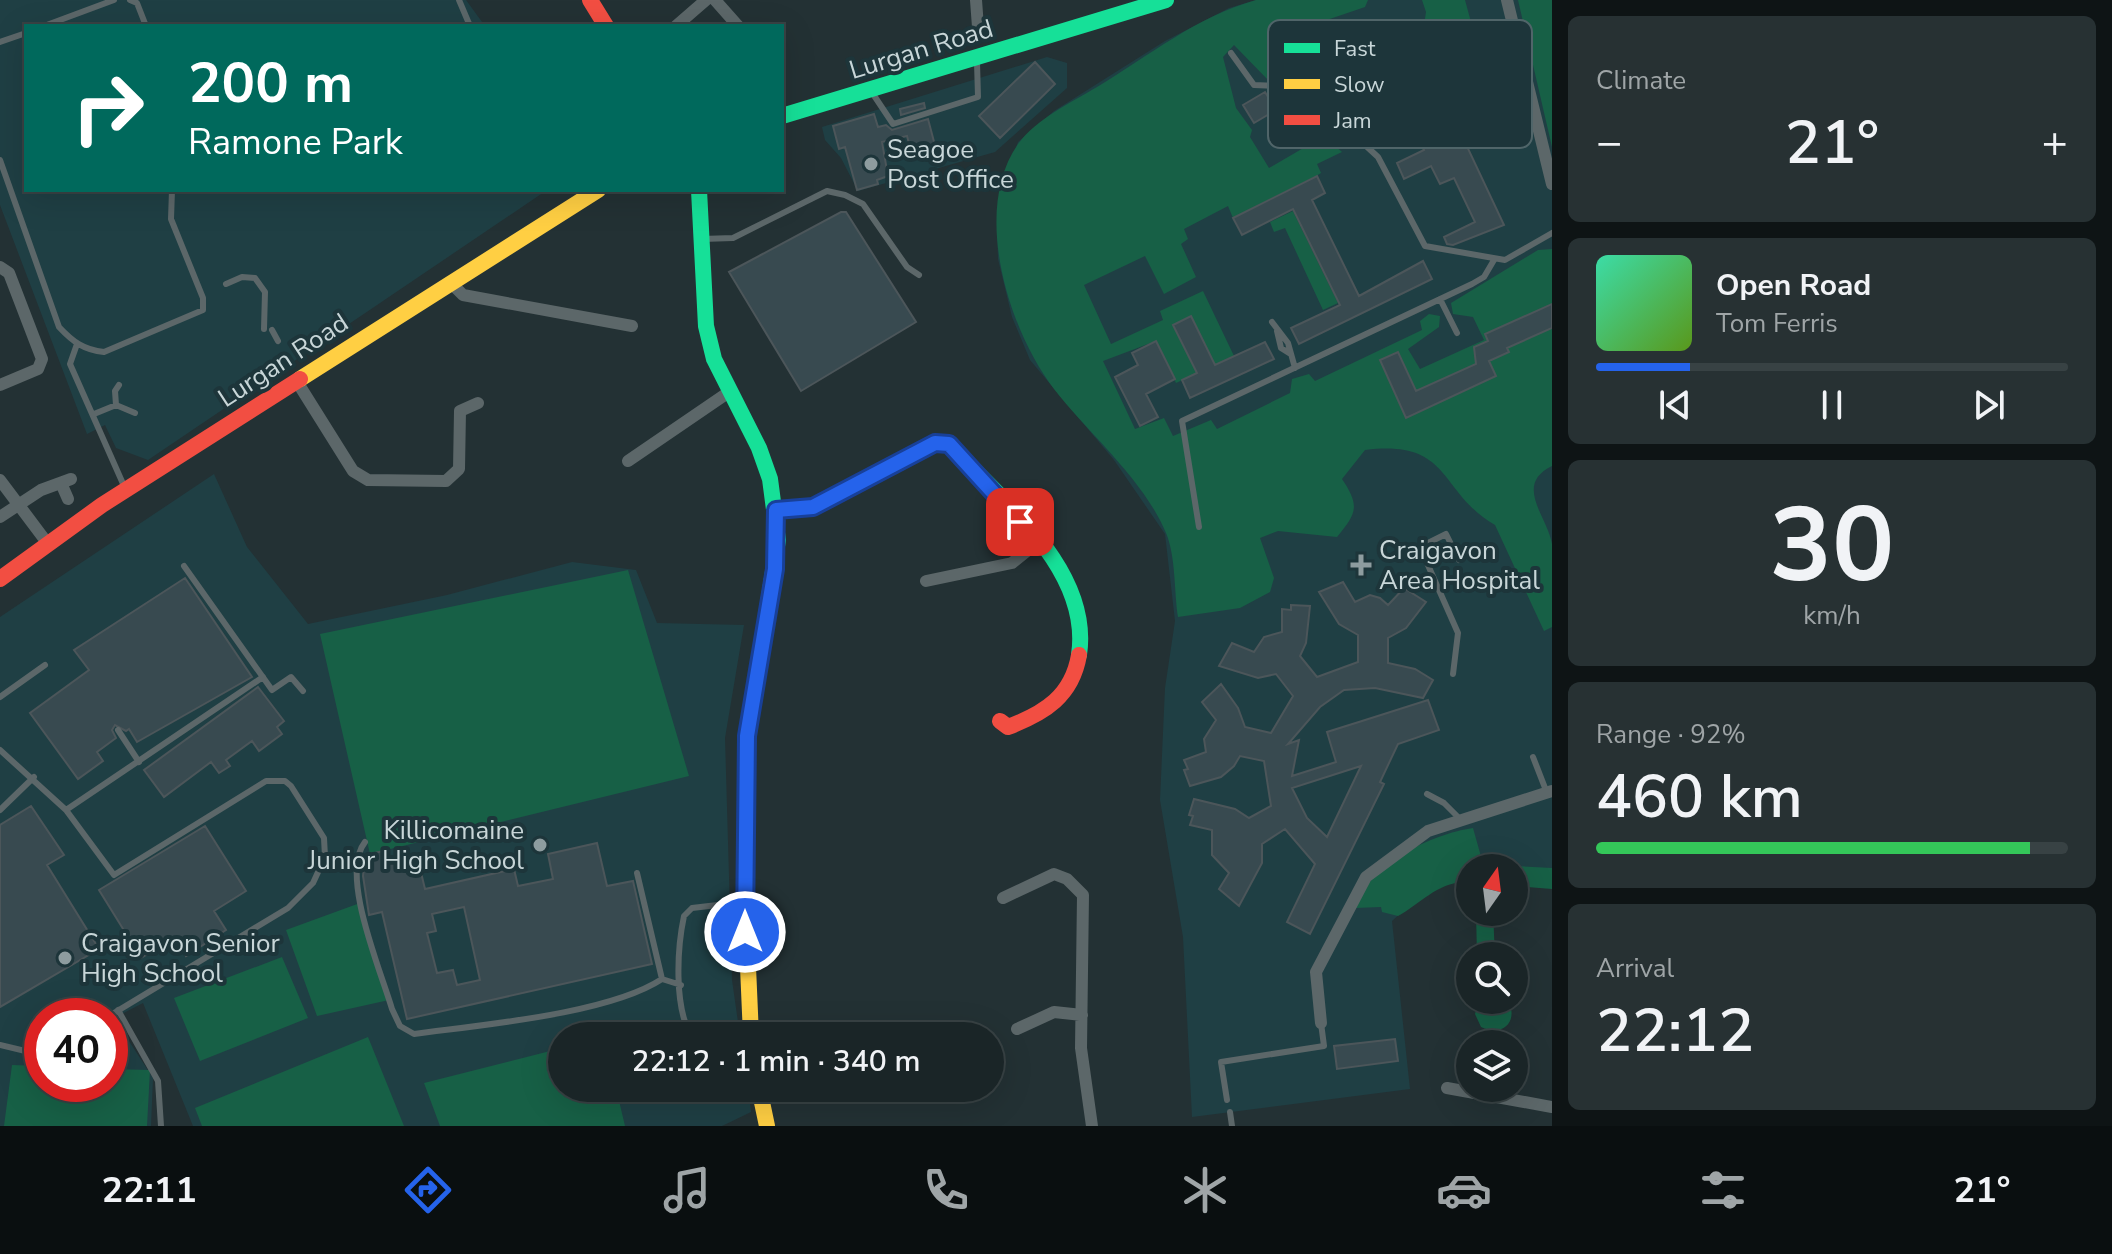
<!DOCTYPE html>
<html lang="en">
<head>
<meta charset="utf-8">
<style>
  body { margin:0; font-family:"Nunito Sans",sans-serif; background:#273133; color:#f1f3f6; height:100vh; display:flex; flex-direction:column; font-size:30px; white-space:nowrap }
  * { box-sizing:border-box; margin:0 }
  p { font-size:26px; color:#9fa5a7 }
  .icon { flex:none; width:44px; height:44px; fill:none; stroke:currentColor; stroke-width:2; stroke-linecap:round; stroke-linejoin:round }
  .map { position:relative; flex:1; overflow:hidden }
  .side { display:flex; flex-direction:column; gap:16px; padding:16px; background:#0e1415; width:560px }
  .side>* { flex:none }
  .hud { position:absolute; left:24px; top:24px; width:760px; height:168px; border-radius:0px; box-shadow:0 8px 32px #0002,0 0 0 2px #384244; background:#00695c; color:#fff; overflow:hidden }
  .needle { width:52px; rotate:14deg }
  .tools { position:absolute; left:1456px; top:854px; display:grid; gap:16px }
  .tools a { display:grid; place-items:center; width:72px; height:72px; border-radius:50%; background:#1a2527; box-shadow:0 8px 32px #0002,0 0 0 2px #384244; font-size:40px }
  .speed { position:absolute; left:24px; top:998px; display:flex; gap:16px; font-size:40px; font-weight:700; text-align:center }
  .speed>* { display:grid; place-content:center; width:104px; height:104px; border-radius:50%; background:#1a2527; box-shadow:0 8px 32px #0002,0 0 0 2px #384244; line-height:1 }
  .speed .limit { border:12px solid #d22; background:#fff; color:#111 }
  .pin { position:absolute; display:grid; place-items:center; width:68px; height:68px; color:#fff; margin:-34px; border-radius:16px; box-shadow:0 4px 12px #0006 }
  .me { position:absolute; width:88px; margin:-44px; rotate:0deg; stroke-linejoin:round; filter:drop-shadow(0 0 6px #0008) }
  .turn { display:flex; align-items:center; gap:28px; height:168px; padding:0 32px; font-size:36px }
  .turn .icon { width:104px; height:104px; stroke-width:2.5 }
  .turn b { display:block; font-size:56px; line-height:68px }
  .big { font-size:60px; font-weight:600; line-height:1.1 }
  .side .widget { flex:1; display:flex; flex-direction:column; justify-content:center; gap:12px; min-width:0; padding:0 28px; border-radius:12px; background:#273133 }
  .side .dial { align-items:center; gap:0 }
  .dial b { font-size:104px; line-height:1 }
  .song { display:flex; align-items:center; gap:24px }
  .cover { width:96px; height:96px; border-radius:12px; background:linear-gradient(135deg,hsl(160 70% 55%),hsl(90 70% 35%)) }
  .played { height:8px; border-radius:4px; background:linear-gradient(90deg,#2563eb 20%,#384244 20%) }
  .keys { display:flex; justify-content:space-around; direction:ltr }
  .heat { display:flex; justify-content:space-between; align-items:center; font-size:44px; direction:ltr }
  .charge { height:12px; border-radius:6px; background:linear-gradient(90deg,#34c759 92%,#384244 0) }
  .trip { position:absolute; left:548px; top:1022px; width:456px; height:80px; border-radius:40px; background:#1a2527; box-shadow:0 8px 32px #0002,0 0 0 2px #384244; font-weight:600; line-height:80px; text-align:center }
  .dock { display:flex; height:128px; justify-content:space-around; align-items:center; background:#0a0f10; color:#9fa5a7 }
  .dock .icon { width:56px; height:56px }
  .dock .current { color:#2563eb }
  .dock b { font-size:36px; color:#f1f3f6 }
  main { display:flex; flex:1; min-height:0 }
  .map>svg:first-child { display:block }
  .built { fill:#1f3f44; fill-rule:evenodd }
  .green { fill:#176046 }
  .building { fill:#384a50; stroke:#4c565a; stroke-width:2; fill-rule:evenodd }
  .lines { fill:none; stroke-linecap:round; stroke-linejoin:round }
  .lane { stroke:#5c6769; stroke-width:6 }
  .street { stroke:#5c6769; stroke-width:12 }
  .fast { stroke:#16e098; stroke-width:16 }
  .slow { stroke:#ffcf43; stroke-width:16 }
  .jam { stroke:#f24e42; stroke-width:16 }
  .route-casing { stroke:#184099; stroke-width:20 }
  .route { stroke:#2563eb; stroke-width:14 }
  .poi-dot { fill:#8e9c9f; stroke:#1d353a; stroke-width:3 }
  .labels { text-anchor:middle; stroke-width:8; stroke-linejoin:round; paint-order:stroke }
  .street-label { font-size:26px; fill:#c8d6d8; stroke:#1d353a }
  .poi-label { font-size:26px; fill:#c8d6d8; stroke:#1d353a; text-anchor:start }
  .key { fill:#1d353a; stroke:#506569; stroke-width:2 }
  .key-label { font-size:22px; fill:#c8d6d8 }
</style>
</head>
<body>
<main>
<div class="map">
<svg width="1552" height="1126" viewBox="0 0 1552 1126">
  <rect width="100%" height="100%" fill="#233134"/>
  <path class="built" d="M0,0h466l19,26h-459v164h521l-399,270 -32,-12 -11,-23 -18,9 -87,-229z
    M1256,0h296v875l-38,-7 -60,-4 -62,57 18,168 -218,28 -9,-180 -23,-137 5,-112 10,-67 -10,-87 -51,-74 -84,-100 -18,-43 -14,-58 -1,-31 4,-40 17,-46 36,-31 111,-70 64,-33z
    M1047,57l20,6v25l-72,64 -137,39 -17,-33 -16,-18 -3,-13z
    M214,474l33,73 61,77 139,-29 125,-33 64,8 21,53 87,2 -19,113 7,242 8,56h-178v52h186l3,24 -29,14h-529l-50,-123 -29,15 39,60 -2,48h-151v-509zM42,1016h68v68h-68z"/>
  <path class="green" d="M1256,0h112l-3,7 -47,16 -7,10 17,17c-9,21 -37,33 -59,31l-35,-36 -11,12 13,51 16,22 -2,7 19,31 55,-32 18,16 -25,12 4,9 -5,3 -83,42 -5,-12 -44,23 4,10 -7,5 15,33 -32,17 -19,-38 -61,29 27,59 52,-24 -3,-9 43,-20 31,65 -58,27 -20,-42 -53,20 32,68 29,-11 9,18 38,-16 6,9 73,-36 2,-14 17,-5 6,7 107,-51 -2,-9 9,-7 11,2 -1,11 -31,22 12,20 64,-29 -11,-23 -20,-3 -2,-11 87,-53 14,-1v217c-39,19 -4,51 0,78 0,26 0,56 0,83l-8,4 -49,-106c-57,-33 -43,-86 -130,-75l-23,29c18,27 15,34 -5,58l-59,-6 -18,7 14,40 -4,14 -30,16 -62,9c-4,-25 -2,-60 -12,-84 -22,-53 -77,-99 -112,-144 -45,-58 -83,-178 -36,-245 18,-25 54,-42 79,-57 53,-32 99,-70 159,-87z
    M1422,0h43l15,55 11,15 -5,17 -15,21 -19,-10 -14,-49 -14,-24 2,-13z
    M1518,0h34v147z
    M1293,211l45,92 -15,7 -38,-82 -11,4 -4,-10z
    M628,570l61,206 -319,78 -50,-220z
    M1473,828l9,32 16,5 54,3v21l-38,-3v-18h-44v19l-6,-5c-27,1 -44,22 -66,34l-16,-4 -1,-5 -26,1c13,-43 76,-74 118,-80z
    M360,903l29,97 -72,16 -31,-86z
    M1476,912h17l2,44h-18z
    M282,957l26,61 -108,43 -26,-63z
    M1479,1000h29c11,22 -5,37 -27,27l-6,-13z
    M368,1037l36,89h-202l-7,-18z
    M562,1048v40h54l9,38h-185l-16,-43z
    M12,1065l30,1v18h68v-15l40,1 -3,56h-143z"/>
  <path class="building" d="M1417,51l12,26 -7,4 6,12 -5,3 16,35 17,-8 48,102 -51,20 -6,-1 -3,-7 31,-15 -21,-44 -14,6 -9,-18 -27,13 -7,-16 27,-13 -18,-39 -8,4 -8,-17 7,-3 -9,-20 14,-7 -4,-8z
    M1035,62l20,22 -55,54 -21,-22z
    M1265,92l11,18 -22,13 -11,-18z
    M924,103l1,5 -24,7 -1,-6z
    M874,114l4,13 8,-2 6,5 36,-11 9,34 -24,6 -6,-23 -25,6 6,34 -11,4 1,4 -21,6 -12,-43 -6,2 -6,-23z
    M1317,176l8,17 -13,7 47,96 64,-35 9,18 -133,65 -8,-16 49,-23 -47,-96 -51,26 -9,-17z
    M841,212h5l70,110 -115,69 -72,-119z
    M1552,304v24l-45,20 2,4 -20,9 7,15 -90,42 -26,-58 18,-8 18,39 60,-27 -2,-17 14,-6 -3,-7z
    M1191,316l24,49 50,-23 9,17 -84,39 -8,-18 15,-7 -24,-48z
    M1156,341l19,38 -29,15 12,23 -18,9 -25,-49 23,-12 -6,-12z
    M185,578l67,99 -115,65 -8,-13 -3,2 -11,-6 -3,5 4,8 -19,14 6,9 -25,18 -48,-66 59,-43 -15,-20z
    M1343,582l12,20 15,-7 10,3 8,7 16,-17 22,14 -20,26 -18,10v25l27,6 18,11 -10,18 -48,-10 -31,2 -24,17 -32,37 11,-4 -7,36 44,-14 -9,-30 35,-11 66,-21 11,30 -41,14 -18,38 4,2 -74,150 -23,-12 28,-58 -30,-35 -23,15v19l-23,43 -20,-17 10,-16 -17,-18v-25l-22,-5 3,-9 -4,-1 5,-16 41,10 14,9 22,-12 -7,-45 -24,-5 -6,10 -13,11 -31,9 -6,-16 4,-1 -4,-9 22,-8 -2,-13 12,-19 -14,-18 19,-18 17,24 7,19 26,6 22,-37 -17,-22 -18,4 -39,-12 13,-23 22,9 10,-15 18,-5v-23l9,1v-5l19,1 -4,37 -6,13 17,21 41,-15v-27l-19,-11 -20,-32zM1361,766l-34,71 -20,-19 -15,-30z
    M258,687l26,34 -7,6 5,7 -23,17 -7,-10 -26,19 4,6 -11,7 -8,-11 -47,35 -20,-27z
    M31,806l33,49 -17,10 52,84 -99,58v-182z
    M205,826l41,65 -32,20 12,19 -40,26 -11,-18 -34,20 -42,-68z
    M597,843l10,43 26,-5 19,83 -245,55 -25,-107 -13,3 -6,-39 2,-21 23,-5 2,12 27,-6 8,33 89,-20 4,17 35,-7 -5,-25zM464,907l16,73 -23,5 -4,-15 -16,3 -10,-40 9,-2 -4,-17z
    M1395,1039l3,22 -61,8 -3,-23z"/>
  <g class="lines">
    <path class="lane" d="M130,0l7,3 9,23
      M459,0l11,26
      M44,26l70,-26
      M0,42l26,-9
      M1231,53l23,32 48,2 35,-37
      M1302,87l76,70 47,89 80,14 47,-27
      M871,91l22,33 85,-27 -1,-35
      M0,160l59,167c14,15 25,23 45,25l99,-42v-12l-32,-79 1,-29
      M702,239l31,-1 94,-47 18,4 18,9 44,63 12,8
      M226,284l16,-7 13,1 10,14 -1,37
      M1440,299l17,34
      M1272,322l16,21 7,25
      M272,330l6,11
      M1277,331l4,17 8,5
      M77,344l-7,20 54,122
      M116,405l-1,-14 4,-6
      M94,414l22,-9 19,8
      M1199,527l-17,-106 290,-137 12,-7 10,-17
      M184,566l88,124 19,-13 12,14
      M1453,674l5,-41 -38,-86 26,-13 13,26
      M0,697l45,-32
      M118,730l21,32
      M0,750l66,60 48,65 152,-94h19l6,5 33,52 1,19 -12,26 -25,25 -179,108
      M1533,757l14,36
      M1427,794l17,9 16,16
      M0,810l34,-33
      M66,810l197,-133
      M365,842c-26,32 16,129 27,167l8,17 14,8c66,-9 195,-20 248,-55l19,6
      M637,873l25,106
      M118,1010l40,71 3,45
      M691,1036c-17,-30 -14,-87 -7,-120l8,-8 51,-6
      M0,1045l42,10
      M1227,1100l-6,-38 103,-16 -3,-23
      M1230,1112l2,14"/>
    <path class="street" d="M715,0l23,26
      M976,0l2,27
      M1507,0l45,184
      M676,26l30,-26
      M0,267l9,6 33,86 -4,10 -38,16
      M450,282l13,13 169,31
      M296,380l57,91 15,9 78,1 13,-12 1,-58 18,-8
      M628,461l101,-69
      M0,480l48,64
      M61,483l7,16
      M0,517l41,-27 30,-11
      M926,581l86,-18 26,-21
      M1003,898l51,-24 13,5 16,16 -2,153 11,78
      M1321,1023l-5,-51 50,-95 62,-46 124,-40
      M1017,1029l37,-17 28,3
      M1447,1088l105,19"/>
    <path class="fast" d="M782,116l384,-116
      M699,190l7,136 8,33 45,89 11,31 8,61 -31,196 -2,161
      M776,510l37,-3 122,-64 14,1c51,56 143,124 130,211"/>
    <path class="slow" d="M300,379l298,-189
      M745,897l6,139
      M759,1088l8,38"/>
    <path class="jam" d="M590,0l16,26
      M0,579l102,-74 198,-126
      M1000,721l8,6c37,-14 64,-31 71,-72"/>
  </g>
  <g class="lines">
    <g class="route-casing">
      <path id="route" d="M745,932l2,-196 28,-167 1,-59 37,-3 122,-64 14,1 71,78"/>
    </g>
    <use href="#route" class="route"/>
  </g>
  <g class="poi-dot">
    <circle cx="871" cy="164" r="8"/>
    <path d="M1357 553h8v8h8v8h-8v8h-8v-8h-8v-8h8z"/>
    <circle cx="540" cy="845" r="8"/>
    <circle cx="65" cy="958" r="8"/>
  </g>
  <g class="labels">
    <g class="street-label">
      <text transform="translate(921 49) rotate(-17)" y="9">Lurgan Road</text>
      <text transform="translate(283 360) rotate(-33)" y="9">Lurgan Road</text>
    </g>
    <g class="poi-label">
      <text x="887" y="158">Seagoe<tspan x="887" dy="30">Post Office</tspan></text>
      <text x="1379" y="559">Craigavon<tspan x="1379" dy="30">Area Hospital</tspan></text>
      <text x="524" y="839" text-anchor="end">Killicomaine<tspan x="524" dy="30">Junior High School</tspan></text>
      <text x="81" y="952">Craigavon Senior<tspan x="81" dy="30">High School</tspan></text>
    </g>
  </g>
  <rect x="1268" y="20" width="264" height="128" rx="12" class="key"/>
  <rect x="1284" y="43" width="36" height="10" fill="#16e098"/>
  <rect x="1284" y="79" width="36" height="10" fill="#ffcf43"/>
  <rect x="1284" y="115" width="36" height="10" fill="#f24e42"/>
  <g class="key-label">
    <text x="1334" y="56">Fast</text>
    <text x="1334" y="92">Slow</text>
    <text x="1334" y="128">Jam</text>
  </g>
</svg>
<div class="tools">
<a><svg class="needle" viewBox="-14 -14 28 28"><path d="M0-13l5 13h-10z" fill="#e53935"/><path d="M0 13l5-13h-10z" fill="#9fa5a7"/></svg></a>
<a><svg class="icon" aria-label="search" viewBox="0 0 24 24"><circle cx="10" cy="10" r="6"/><path d="M15 15l6 6"/></svg></a>
<a><svg class="icon" aria-label="layers" viewBox="0 0 24 24"><path d="M12 4l9 5-9 5-9-5zM3 14l9 5 9-5"/></svg></a>
</div>
<div class="speed"><div class="limit">40</div></div>
<div class="pin" style="left:1020px;top:522px;background:#d93025"><svg class="icon" aria-label="arrive" viewBox="0 0 24 24"><path d="M6 21V4h12l-3 4 3 4H6"/></svg></div>
<svg class="me" style="left:745px;top:932px" viewBox="-20 -20 40 40"><circle r="17" fill="#2563eb" stroke="#fff" stroke-width="3"/><path d="M0-11L8 9 0 5-8 9z" fill="#fff"/></svg>
<div class="trip">22:12 · 1 min · 340 m</div>
<div class="hud">
<div class="turn"><svg class="icon" aria-label="right" viewBox="0 0 24 24"><path d="M7 20v-9h11M14 6l5 5-5 5"/></svg><div><b>200 m</b>Ramone Park</div></div>
</div>
</div>
<section class="side">
<div class="widget"><p>Climate</p>
<div class="heat"><a>−</a><b class="big">21°</b><a>+</a></div>
</div>
<div class="widget">
<div class="song"><i class="cover"></i><div><b>Open Road</b><p>Tom Ferris</p></div></div>
<div class="played"></div>
<div class="keys"><svg class="icon" aria-label="previous" viewBox="0 0 24 24"><path d="M18 5L8 12l10 7zM5 5v14"/></svg><svg class="icon" aria-label="pause" viewBox="0 0 24 24"><path d="M8 5v14M16 5v14"/></svg><svg class="icon" aria-label="next" viewBox="0 0 24 24"><path d="M6 5l10 7-10 7zM19 5v14"/></svg></div>
</div>
<div class="widget dial"><b>30</b><p>km/h</p></div>
<div class="widget"><p>Range · 92%</p><b class="big">460 km</b><div class="charge"></div></div>
<div class="widget"><p>Arrival</p><b class="big">22:12</b></div>
</section>
</main>
<nav class="dock">
<b>22:11</b>
<svg class="icon current" aria-label="directions" viewBox="0 0 24 24"><path d="M12 3l9 9-9 9-9-9zM9 14v-3h6M13 9l2 2-2 2"/></svg>
<svg class="icon" aria-label="music" viewBox="0 0 24 24"><path d="M9 18V5l10-2v13"/><circle cx="6" cy="18" r="3"/><circle cx="16" cy="16" r="3"/></svg>
<svg class="icon" aria-label="phone" viewBox="0 0 24 24"><path d="M5 4h4l2 5-3 2q2 4 5 5l2-3 5 2v4C11 20 4 13 5 4z"/></svg>
<svg class="icon" aria-label="climate" viewBox="0 0 24 24"><path d="M12 3v18M4 7l16 10M4 17L20 7"/></svg>
<svg class="icon" aria-label="car" viewBox="0 0 24 24"><path d="M5 17H2v-5l4-1 3-4h7l3 4 3 1v5h-3M9 17h6M6 11h13"/><circle cx="7" cy="17" r="2"/><circle cx="17" cy="17" r="2"/></svg>
<svg class="icon" aria-label="filters" viewBox="0 0 24 24"><path d="M4 7h16M4 17h16"/><circle cx="9" cy="7" r="2"/><circle cx="15" cy="17" r="2"/></svg>
<b>21°</b>
</nav>
</body>
</html>
